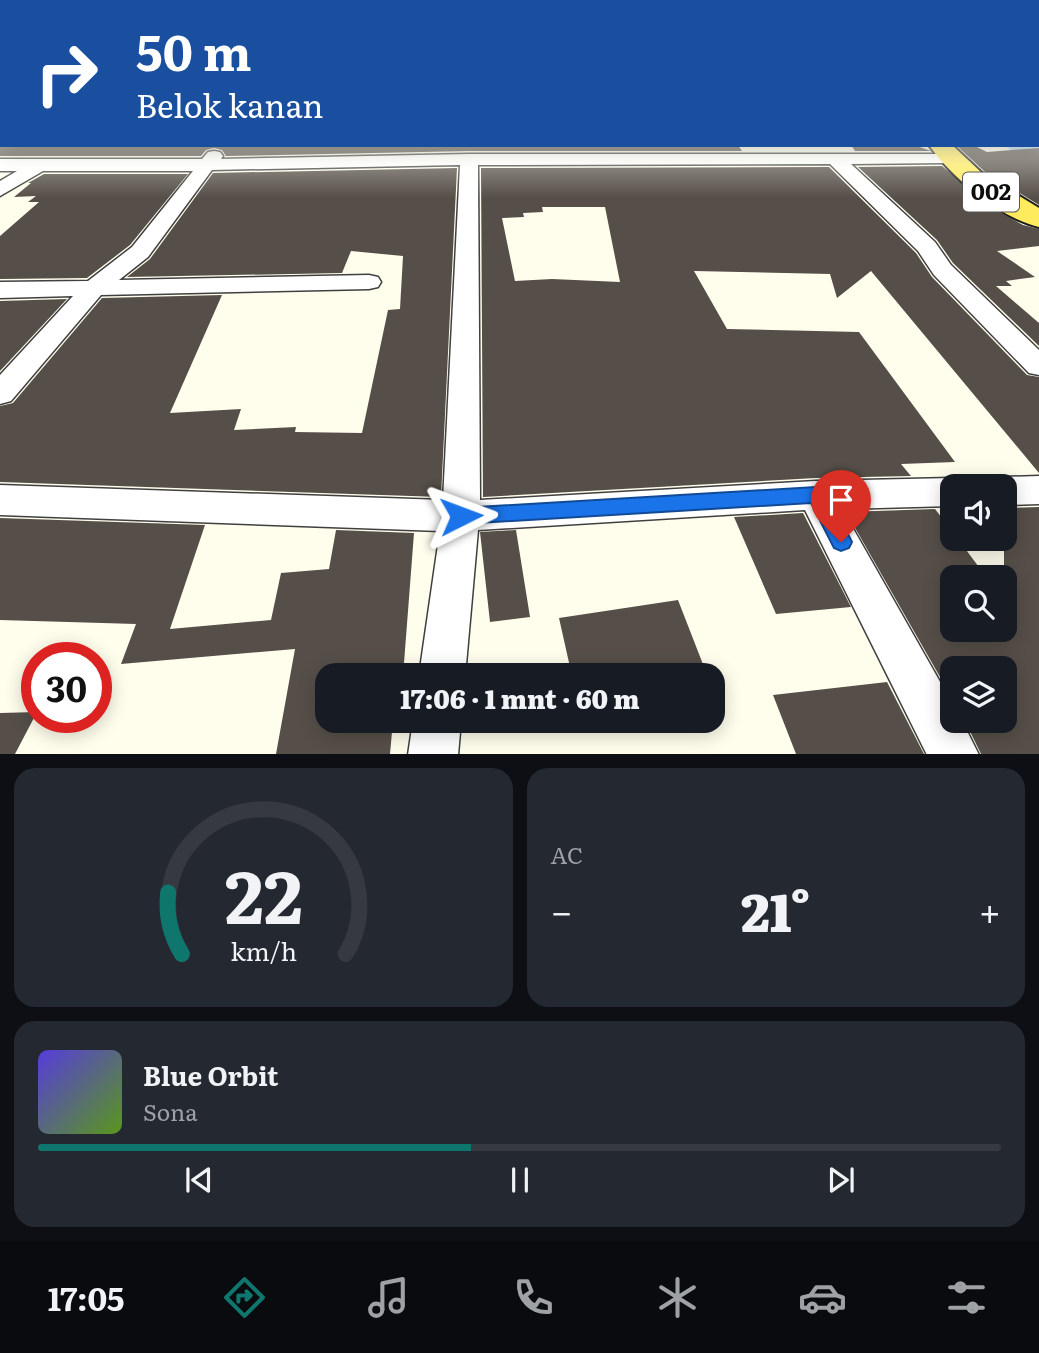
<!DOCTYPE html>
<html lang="id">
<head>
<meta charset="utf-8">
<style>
  body { margin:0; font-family:Literata,serif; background:#242831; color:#f1f3f6; height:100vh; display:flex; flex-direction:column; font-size:26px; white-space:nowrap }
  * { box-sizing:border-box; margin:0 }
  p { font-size:23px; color:#9ea1a6 }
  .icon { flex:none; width:38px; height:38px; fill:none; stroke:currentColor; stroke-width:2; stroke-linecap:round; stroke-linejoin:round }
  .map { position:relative; height:754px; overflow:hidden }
  .panel { display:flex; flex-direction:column; gap:14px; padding:14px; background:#0d0f14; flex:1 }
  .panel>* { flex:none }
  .hud { position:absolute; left:0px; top:0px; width:1040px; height:147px; box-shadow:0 4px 18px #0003; background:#1a4fa0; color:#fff; overflow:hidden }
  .buttons { position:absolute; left:940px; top:474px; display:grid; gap:14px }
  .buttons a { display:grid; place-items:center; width:77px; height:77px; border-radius:14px; background:#171b24; box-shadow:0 4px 18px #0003; font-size:35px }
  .speed { position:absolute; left:21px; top:642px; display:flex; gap:14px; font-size:35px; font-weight:700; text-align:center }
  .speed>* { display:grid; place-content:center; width:91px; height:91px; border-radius:50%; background:#171b24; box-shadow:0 4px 18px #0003; line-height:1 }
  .speed .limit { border:10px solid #d22; background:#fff; color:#111 }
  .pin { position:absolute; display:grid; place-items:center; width:60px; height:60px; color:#fff; margin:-72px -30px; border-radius:50% 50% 50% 0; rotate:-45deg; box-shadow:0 0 7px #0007 }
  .pin .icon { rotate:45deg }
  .me { position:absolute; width:77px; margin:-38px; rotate:87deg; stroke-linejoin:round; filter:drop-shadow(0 0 5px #0008) }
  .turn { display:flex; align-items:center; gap:24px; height:147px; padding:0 21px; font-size:32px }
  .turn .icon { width:91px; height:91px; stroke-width:2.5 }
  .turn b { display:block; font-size:49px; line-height:60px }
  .big { font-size:52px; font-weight:800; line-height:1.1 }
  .panel .card { flex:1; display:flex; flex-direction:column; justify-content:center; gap:10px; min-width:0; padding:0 24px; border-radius:21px; background:#242831 }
  .panel .dial { align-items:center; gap:0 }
  .dial svg { height:182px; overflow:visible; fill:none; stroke:#363941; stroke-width:7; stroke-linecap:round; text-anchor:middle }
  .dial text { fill:#f1f3f6; stroke:none }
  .song { display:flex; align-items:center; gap:21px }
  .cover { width:84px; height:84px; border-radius:10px; background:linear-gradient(135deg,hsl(250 70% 55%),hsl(90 70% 35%)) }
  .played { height:7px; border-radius:4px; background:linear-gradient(90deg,#0f766e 45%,#363941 45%) }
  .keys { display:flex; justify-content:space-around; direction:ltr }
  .heat { display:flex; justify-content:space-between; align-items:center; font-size:38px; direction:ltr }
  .panel .tiles { flex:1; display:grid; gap:14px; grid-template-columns:1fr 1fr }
  .card:last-child { grid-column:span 2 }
  .trip { position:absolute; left:315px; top:663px; width:410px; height:70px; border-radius:21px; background:#171b24; box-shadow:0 4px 18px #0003; font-weight:800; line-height:70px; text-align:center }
  .dock { display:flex; height:112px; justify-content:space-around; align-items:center; background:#090b0e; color:#9ea1a6 }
  .dock .icon { width:49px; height:49px }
  .dock .current { color:#0f766e }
  .dock b { font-size:32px; color:#f1f3f6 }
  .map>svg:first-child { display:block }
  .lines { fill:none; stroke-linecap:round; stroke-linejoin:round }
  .river { fill:#afd5f9; fill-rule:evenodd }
  .building { fill:#564f49; fill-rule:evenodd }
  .minor-casing { stroke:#404040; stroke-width:3 }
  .primary-casing { stroke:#1e1e1e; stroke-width:4 }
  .minor { fill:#fff; fill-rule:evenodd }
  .primary { fill:#ffeb5d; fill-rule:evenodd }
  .route { fill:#1a73e8; stroke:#114b97; stroke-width:2 }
  .labels { text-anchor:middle; stroke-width:7; stroke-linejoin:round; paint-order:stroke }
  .shield { fill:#fff; stroke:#565656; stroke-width:2 }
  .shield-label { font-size:23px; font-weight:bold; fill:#0d0d0d }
</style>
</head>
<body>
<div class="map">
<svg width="1039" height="755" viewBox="0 0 1039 755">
  <rect width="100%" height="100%" fill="#fffeed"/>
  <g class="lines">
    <path class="river" d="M1038,136l1,27 -27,-10 -6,-8h32z"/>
  </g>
  <path class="building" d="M738,145l4,6h-273l-243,5 -4,-6 -8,-2 -8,2 -5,6h-201v-10z
    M851,145h63l17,6h-76z
    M975,146l12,6 52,-4v57l-55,-34 -26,-24z
    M942,166l50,42 31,17 16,4v17l-42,5 38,26 -29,4 6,5h-16l43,37v23l-86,-83 -16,-23 -79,-73z
    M829,167l87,86 16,24 95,98 12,2v96l-168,-202 -34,27 -7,-24 -136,-3 33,58 132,3 96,130 -54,2 10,12 -95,2 -333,19 -2,-329zM542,207h63l15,75 -68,-3 -37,2 -13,-63 22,-1 -1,-4 20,-1z
    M457,168l-16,329 -441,-15v-76l13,-3 89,-105 120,-3 -52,118 71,-4 -7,21 62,-3 -1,5 67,1 26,-123 12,-1 3,-53 -52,-5 -9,22 -215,4 23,-18 63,-86z
    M44,174h144l-58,71 -43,33 -87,1v-43l39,-34h-11l8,-6 -22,1 17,-14h-3z
    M67,299l-67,72v-70z
    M1039,507v247h-58l-16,-33h39v-53h-52v30l-106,-186 89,-3 17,22v8h6l29,39h-35v52h52v-122z
    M803,513l48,94 -75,7 -42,-97z
    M0,518l205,7 -35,104 101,-9 10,-47 48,-4 7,-39 78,3 -11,143h-76v45h66l-3,33h-114l19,-105 -174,15 15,-40 -136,-4z
    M516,530l14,87 -40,5 -10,-90z
    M678,600l28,72 -24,4h-110l-13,-58z
    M887,682l37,72h-128l-23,-59z
    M37,712l-22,42h-15v-41z"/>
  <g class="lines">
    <g class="minor-casing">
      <path id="minor" d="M0,98h2l-2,10z
        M214,151l6,1 3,4 -2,3 248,-5h485l3,4 -9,5 -97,1 84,78 16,23 88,85v25l-10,-2 -95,-98 -16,-24 -88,-87 -352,1 2,335 336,-19 136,-3 13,4 2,4h-15v20l-110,3 110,194v18h10l17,34h-52l-122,-245 -327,20 -13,146h-46l21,-145 -440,-16v-30l443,15 17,-335 -248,5 -64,87 -29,23 250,-5 9,2 3,5 -3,5 -9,2 -268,6 -90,106 -11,3v-29l73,-79 -73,2v-16l88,-1 44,-34 61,-76h-150l-43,25v-15l17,-10h-17v-12h202l6,-7z
        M1039,476v28l-35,1v-19h-16l3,-5 13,-4z
        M413,721h48l-3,34h-50z"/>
    </g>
    <g class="primary-casing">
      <path id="primary" d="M929,145h23l30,28 57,35v19c-39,-9 -87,-49 -110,-82z"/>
    </g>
    <use href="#minor" class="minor"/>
    <use href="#primary" class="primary"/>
  </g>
  <linearGradient id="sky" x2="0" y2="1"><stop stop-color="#91c1ef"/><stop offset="0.46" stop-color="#fffff7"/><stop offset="1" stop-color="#fffff7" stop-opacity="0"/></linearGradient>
  <rect width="1039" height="198" fill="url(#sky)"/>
  <path class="route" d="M816,487l7,3 26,46 3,6 -3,6 -8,3 -7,-3 -23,-45 -350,21 -7,-2 -3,-6 3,-6 7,-2z"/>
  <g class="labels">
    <rect class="shield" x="963" y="172.5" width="56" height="39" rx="5"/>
    <g class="shield-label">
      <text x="991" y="200">002</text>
    </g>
  </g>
</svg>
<div class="buttons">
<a><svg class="icon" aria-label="sound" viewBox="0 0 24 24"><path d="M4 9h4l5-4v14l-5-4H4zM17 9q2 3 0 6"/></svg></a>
<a><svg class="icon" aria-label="search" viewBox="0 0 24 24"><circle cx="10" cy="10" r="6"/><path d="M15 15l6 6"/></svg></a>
<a><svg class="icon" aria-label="layers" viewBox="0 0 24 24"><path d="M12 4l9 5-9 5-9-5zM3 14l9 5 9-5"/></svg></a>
</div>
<div class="speed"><div class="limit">30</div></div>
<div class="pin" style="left:841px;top:542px;background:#d93025"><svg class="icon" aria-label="arrive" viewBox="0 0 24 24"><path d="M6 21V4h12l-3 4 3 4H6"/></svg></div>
<svg class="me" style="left:461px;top:516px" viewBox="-20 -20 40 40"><path d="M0-17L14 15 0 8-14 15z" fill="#1a73e8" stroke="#fff" stroke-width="4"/></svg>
<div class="trip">17:06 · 1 mnt · 60 m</div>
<div class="hud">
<div class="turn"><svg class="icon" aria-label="right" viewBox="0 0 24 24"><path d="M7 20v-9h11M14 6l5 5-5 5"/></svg><div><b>50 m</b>Belok kanan</div></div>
</div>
</div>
<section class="panel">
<div class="tiles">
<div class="card dial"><svg viewBox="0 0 100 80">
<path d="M14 69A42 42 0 1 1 86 69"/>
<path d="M14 69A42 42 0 0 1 8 42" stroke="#0f766e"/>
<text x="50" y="56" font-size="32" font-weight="700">22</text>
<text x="50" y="72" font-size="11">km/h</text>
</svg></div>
<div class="card"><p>AC</p>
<div class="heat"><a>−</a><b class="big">21°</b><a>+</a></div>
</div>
<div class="card">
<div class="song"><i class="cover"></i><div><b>Blue Orbit</b><p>Sona</p></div></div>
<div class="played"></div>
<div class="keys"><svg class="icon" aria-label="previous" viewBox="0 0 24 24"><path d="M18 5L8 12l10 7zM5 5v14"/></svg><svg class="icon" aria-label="pause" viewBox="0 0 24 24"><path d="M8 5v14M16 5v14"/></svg><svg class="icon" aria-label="next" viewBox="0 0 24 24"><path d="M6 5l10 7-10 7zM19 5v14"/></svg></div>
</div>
</div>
</section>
<nav class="dock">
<b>17:05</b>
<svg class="icon current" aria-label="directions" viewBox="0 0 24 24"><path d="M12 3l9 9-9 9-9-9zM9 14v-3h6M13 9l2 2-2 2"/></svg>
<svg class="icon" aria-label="music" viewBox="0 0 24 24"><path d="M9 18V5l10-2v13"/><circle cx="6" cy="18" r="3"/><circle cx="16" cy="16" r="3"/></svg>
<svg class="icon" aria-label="phone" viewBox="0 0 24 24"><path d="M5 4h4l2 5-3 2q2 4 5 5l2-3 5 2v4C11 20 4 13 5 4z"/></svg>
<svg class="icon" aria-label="climate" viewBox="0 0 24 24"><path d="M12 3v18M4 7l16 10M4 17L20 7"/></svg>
<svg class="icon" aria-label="car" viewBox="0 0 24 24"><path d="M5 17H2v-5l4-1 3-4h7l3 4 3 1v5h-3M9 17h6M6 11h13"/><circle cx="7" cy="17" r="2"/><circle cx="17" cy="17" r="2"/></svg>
<svg class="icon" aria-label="filters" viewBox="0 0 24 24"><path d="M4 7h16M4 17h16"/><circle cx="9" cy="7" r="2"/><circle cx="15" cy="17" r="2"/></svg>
</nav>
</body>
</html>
